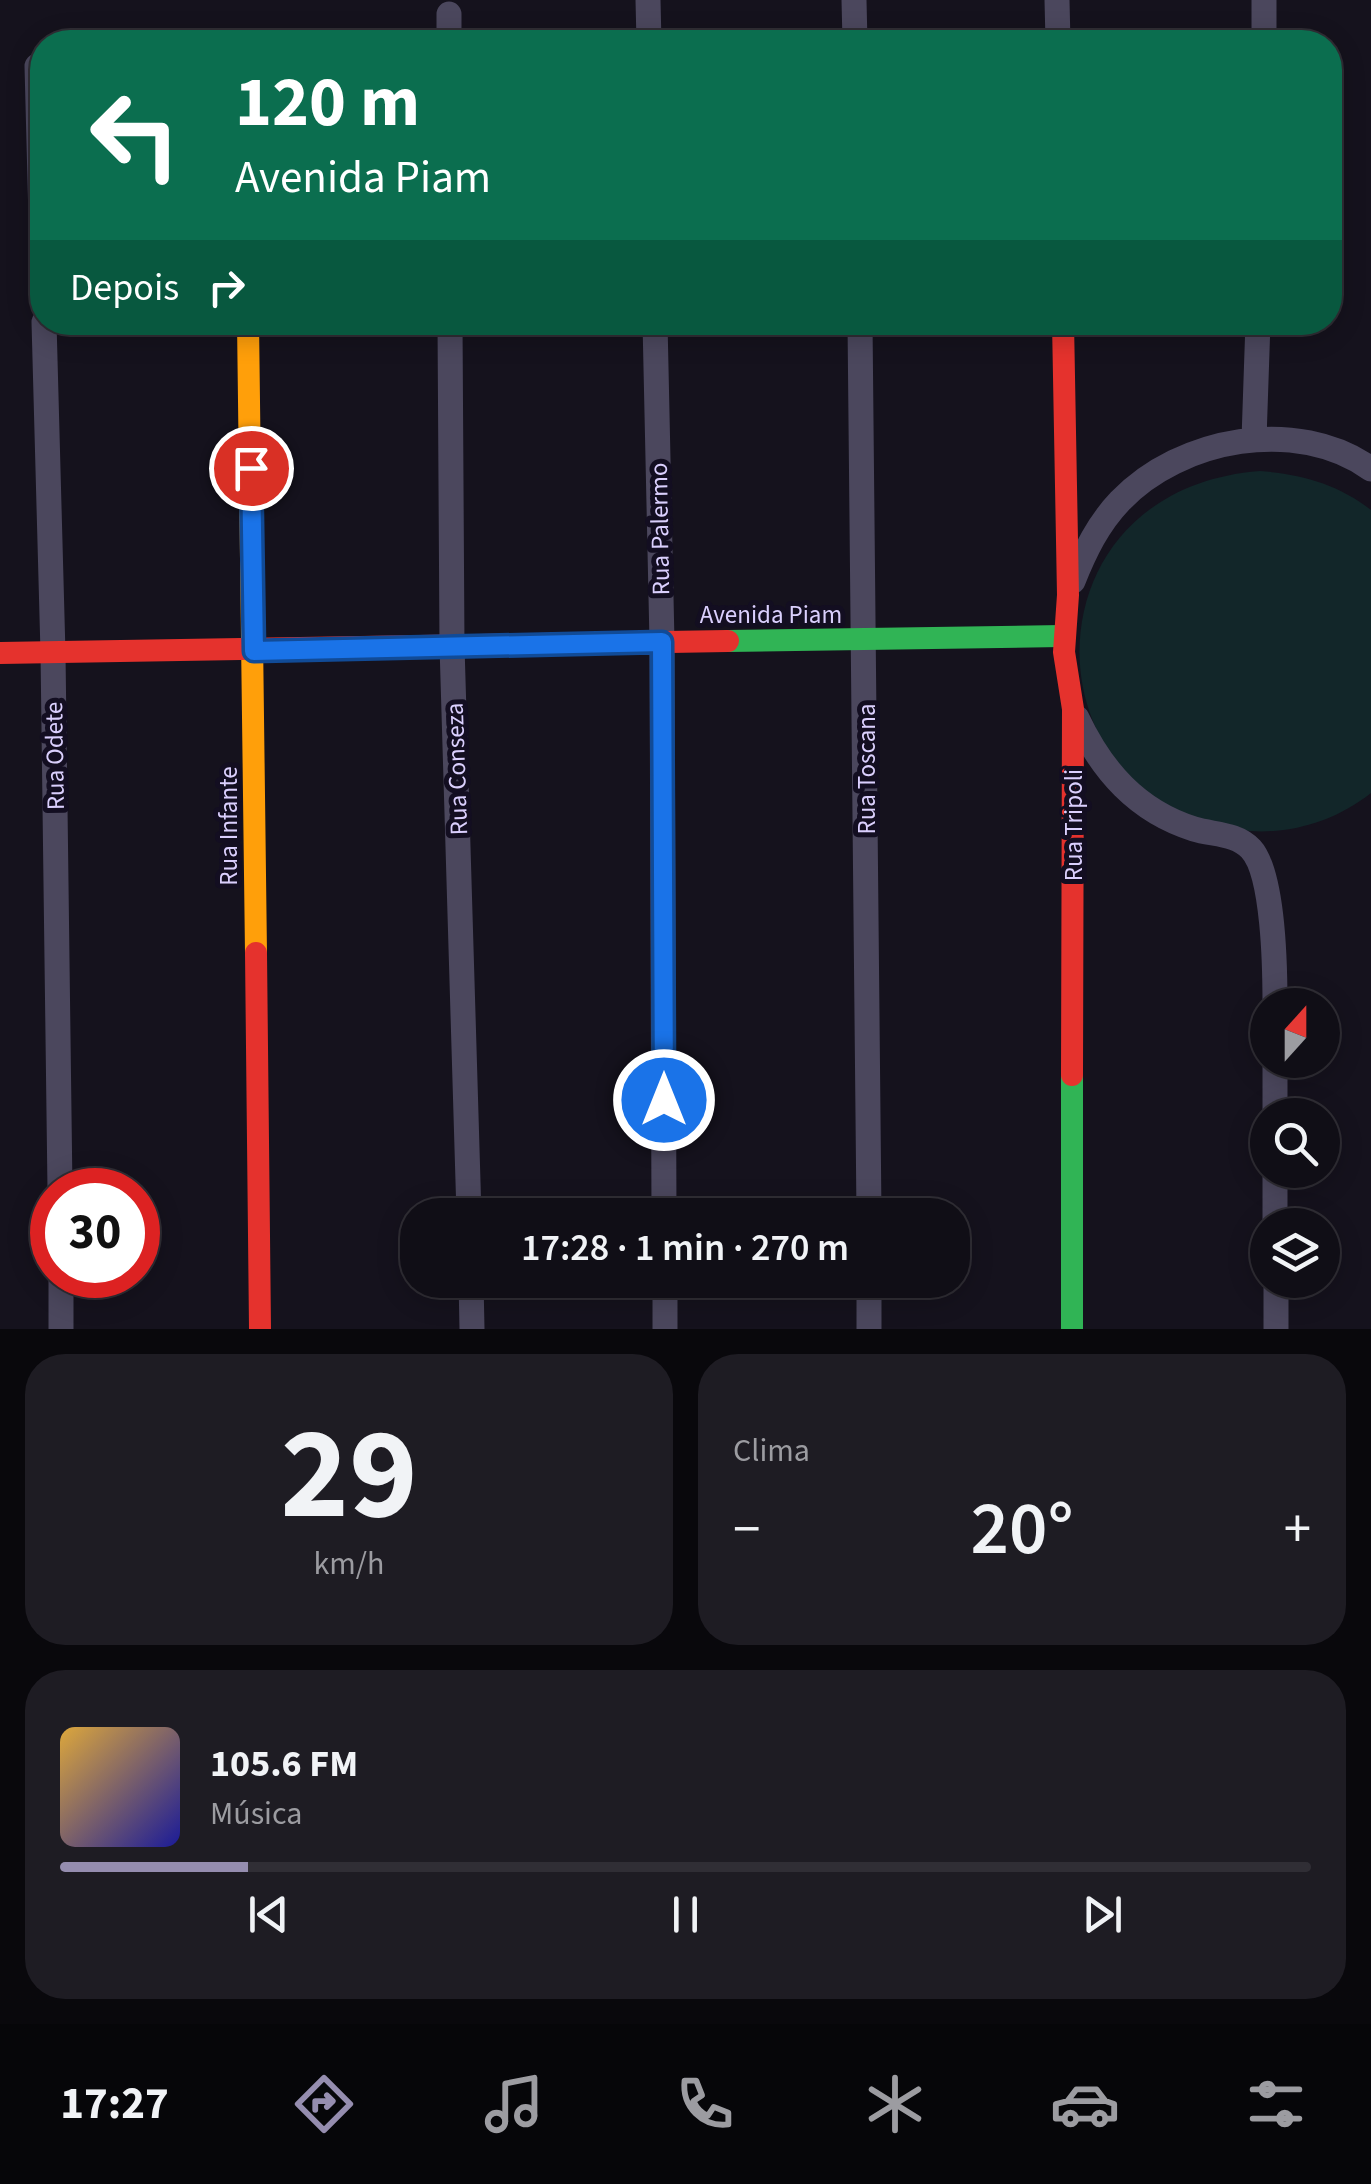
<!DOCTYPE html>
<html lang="pt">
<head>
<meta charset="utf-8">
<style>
  body { margin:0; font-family:"Source Sans 3",sans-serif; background:#1e1c23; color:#f1f3f6; height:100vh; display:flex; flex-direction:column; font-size:38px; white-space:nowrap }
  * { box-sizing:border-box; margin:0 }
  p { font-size:32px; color:#9c9ca1 }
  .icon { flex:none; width:55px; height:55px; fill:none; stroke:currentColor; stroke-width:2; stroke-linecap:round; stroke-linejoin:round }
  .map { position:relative; height:1329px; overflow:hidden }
  .panel { display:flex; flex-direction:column; gap:25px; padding:25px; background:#09080c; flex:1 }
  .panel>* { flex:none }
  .top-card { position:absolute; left:30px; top:30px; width:1312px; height:305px; border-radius:40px; box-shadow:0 5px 25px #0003,0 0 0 2px #302e35; background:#0b6e4f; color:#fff; overflow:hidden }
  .needle { width:65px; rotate:21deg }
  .controls { position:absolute; left:1250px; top:988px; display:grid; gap:20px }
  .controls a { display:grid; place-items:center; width:90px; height:90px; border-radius:50%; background:#100e16; box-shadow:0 5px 25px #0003,0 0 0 2px #302e35; font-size:50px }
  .speed { position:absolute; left:30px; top:1168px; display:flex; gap:20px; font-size:50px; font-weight:700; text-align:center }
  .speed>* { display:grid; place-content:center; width:130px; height:130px; border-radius:50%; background:#100e16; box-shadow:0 5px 25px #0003,0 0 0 2px #302e35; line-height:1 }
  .speed .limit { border:15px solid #d22; background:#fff; color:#111 }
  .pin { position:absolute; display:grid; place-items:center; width:85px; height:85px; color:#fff; margin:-42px; border:5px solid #fff; border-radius:50%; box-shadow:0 2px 10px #0007 }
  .me { position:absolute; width:110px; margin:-55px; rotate:0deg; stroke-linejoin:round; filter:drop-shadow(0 0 8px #0008) }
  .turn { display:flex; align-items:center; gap:35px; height:210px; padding:0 40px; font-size:45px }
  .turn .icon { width:130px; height:130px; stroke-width:2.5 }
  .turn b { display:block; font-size:70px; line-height:85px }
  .then { display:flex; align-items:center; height:95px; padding:0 40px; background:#0003; gap:20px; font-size:38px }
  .big { font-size:75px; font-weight:600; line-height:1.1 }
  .panel .tile { flex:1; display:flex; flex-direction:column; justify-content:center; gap:15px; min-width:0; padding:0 35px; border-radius:40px; background:#1e1c23 }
  .panel .dial { align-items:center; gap:0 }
  .dial b { font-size:130px; line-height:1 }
  .song { display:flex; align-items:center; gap:30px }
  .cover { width:120px; height:120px; border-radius:15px; background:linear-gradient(135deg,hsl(40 70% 55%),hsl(240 70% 35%)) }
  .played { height:10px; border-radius:5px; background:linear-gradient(90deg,#958daf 15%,#302e35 15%) }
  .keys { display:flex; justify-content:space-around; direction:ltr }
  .heat { display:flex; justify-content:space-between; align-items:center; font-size:55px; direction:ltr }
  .panel .tiles { flex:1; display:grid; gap:25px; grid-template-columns:1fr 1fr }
  .tile:last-child { grid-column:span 2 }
  .trip { position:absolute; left:400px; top:1198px; width:570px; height:100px; border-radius:40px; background:#100e16; box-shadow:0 5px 25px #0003,0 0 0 2px #302e35; font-weight:600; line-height:100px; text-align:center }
  .dock { display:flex; height:160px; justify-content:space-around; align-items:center; background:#060609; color:#9c9ca1 }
  .dock .icon { width:70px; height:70px }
  .dock .selected { color:#958daf }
  .dock b { font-size:45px; color:#f1f3f6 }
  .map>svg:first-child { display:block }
  .green { fill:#122629 }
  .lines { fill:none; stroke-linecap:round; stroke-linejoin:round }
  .street { stroke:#4b475d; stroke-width:25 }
  .fast { stroke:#30b455; stroke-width:22 }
  .slow { stroke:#ff9f0a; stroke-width:22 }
  .jam { stroke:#e5322d; stroke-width:22 }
  .route-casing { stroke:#114b97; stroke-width:25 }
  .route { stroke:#1a73e8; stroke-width:18 }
  .labels { text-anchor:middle; stroke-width:10; stroke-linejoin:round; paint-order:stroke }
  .street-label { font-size:25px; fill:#dacffd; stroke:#130e21 }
</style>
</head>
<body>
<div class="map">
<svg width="1371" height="1329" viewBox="0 0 1371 1329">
  <rect width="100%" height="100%" fill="#15121d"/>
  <path class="green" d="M1260,471c41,3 78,13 111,39v283c-34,27 -78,41 -121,38 -223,-16 -235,-341 10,-360z"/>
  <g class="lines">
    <path class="street" d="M648,0l1,42
      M854,0l1,42
      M1057,0l1,42
      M449,14v28
      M1264,42v-42
      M37,66l5,191
      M44,322l9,331 7,537
      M450,322l2,324 17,569
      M655,322l7,320 2,573
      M860,322l9,893
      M1254,439l4,-117
      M1073,581c12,-30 25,-57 47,-80 60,-63 177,-85 251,-32
      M1077,718c25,53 60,93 117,111 20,6 42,4 57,20 23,25 24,120 24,156
      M1275,1060v55
      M1275,1170v55
      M61,1275v54
      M471,1280l1,49
      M665,1280v49
      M869,1280v49
      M1276,1280v49"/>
    <path class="fast" d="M728,641l334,-5
      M1072,1329v-254"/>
    <path class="slow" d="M248,322l8,631"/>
    <path class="jam" d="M1063,322l5,273 -4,57 9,57 -1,366
      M0,653l728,-12
      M256,953l4,376"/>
  </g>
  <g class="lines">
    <g class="route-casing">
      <path id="route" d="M251,468l3,183 408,-9 2,458"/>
    </g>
    <use href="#route" class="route"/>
  </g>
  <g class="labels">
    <g class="street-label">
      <text transform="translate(659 529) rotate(-91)" y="9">Rua Palermo</text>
      <text x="771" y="623">Avenida Piam</text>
      <text transform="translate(54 756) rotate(-91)" y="9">Rua Odete</text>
      <text transform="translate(456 769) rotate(-92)" y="9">Rua Conseza</text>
      <text transform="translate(866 769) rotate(-90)" y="9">Rua Toscana</text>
      <text transform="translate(1073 825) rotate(-90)" y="9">Rua Tripoli</text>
      <text transform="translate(228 826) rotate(-90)" y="9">Rua Infante</text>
    </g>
  </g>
</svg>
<div class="controls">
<a><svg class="needle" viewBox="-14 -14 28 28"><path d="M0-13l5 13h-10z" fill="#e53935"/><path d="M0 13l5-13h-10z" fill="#9c9ca1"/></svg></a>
<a><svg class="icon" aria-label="search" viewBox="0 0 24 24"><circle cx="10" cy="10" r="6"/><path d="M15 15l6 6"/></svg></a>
<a><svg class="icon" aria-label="layers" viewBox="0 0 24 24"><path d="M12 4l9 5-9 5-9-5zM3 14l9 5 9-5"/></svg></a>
</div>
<div class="speed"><div class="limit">30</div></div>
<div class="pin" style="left:251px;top:468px;background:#d93025"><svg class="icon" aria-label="arrive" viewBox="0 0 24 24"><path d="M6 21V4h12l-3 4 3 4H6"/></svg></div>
<svg class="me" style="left:664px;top:1100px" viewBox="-20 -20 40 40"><circle r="17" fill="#1a73e8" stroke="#fff" stroke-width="3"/><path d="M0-11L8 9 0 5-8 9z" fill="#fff"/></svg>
<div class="trip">17:28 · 1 min · 270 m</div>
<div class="top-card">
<div class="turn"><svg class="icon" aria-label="left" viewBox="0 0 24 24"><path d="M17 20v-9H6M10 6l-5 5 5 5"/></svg><div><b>120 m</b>Avenida Piam</div></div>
<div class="then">Depois<svg class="icon" aria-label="right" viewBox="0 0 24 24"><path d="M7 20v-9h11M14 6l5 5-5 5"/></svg></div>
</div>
</div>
<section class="panel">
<div class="tiles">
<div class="tile dial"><b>29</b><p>km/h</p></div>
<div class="tile"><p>Clima</p>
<div class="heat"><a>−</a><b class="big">20°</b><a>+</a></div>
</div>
<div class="tile">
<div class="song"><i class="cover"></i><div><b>105.6 FM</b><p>Música</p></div></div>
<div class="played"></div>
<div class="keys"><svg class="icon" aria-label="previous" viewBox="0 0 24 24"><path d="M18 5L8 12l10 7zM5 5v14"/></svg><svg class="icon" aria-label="pause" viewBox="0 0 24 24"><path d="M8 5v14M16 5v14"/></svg><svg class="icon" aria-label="next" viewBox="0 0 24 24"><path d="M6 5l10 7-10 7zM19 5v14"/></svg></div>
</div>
</div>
</section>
<nav class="dock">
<b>17:27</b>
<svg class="icon selected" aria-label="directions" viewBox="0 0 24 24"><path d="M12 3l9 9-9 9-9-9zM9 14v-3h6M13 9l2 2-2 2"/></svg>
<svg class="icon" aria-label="music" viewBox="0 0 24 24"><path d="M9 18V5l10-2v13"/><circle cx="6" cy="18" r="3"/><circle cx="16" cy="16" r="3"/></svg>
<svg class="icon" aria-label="phone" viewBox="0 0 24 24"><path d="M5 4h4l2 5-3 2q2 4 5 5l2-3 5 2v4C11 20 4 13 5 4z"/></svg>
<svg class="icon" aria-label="climate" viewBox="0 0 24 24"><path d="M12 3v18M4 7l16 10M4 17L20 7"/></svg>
<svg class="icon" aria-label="car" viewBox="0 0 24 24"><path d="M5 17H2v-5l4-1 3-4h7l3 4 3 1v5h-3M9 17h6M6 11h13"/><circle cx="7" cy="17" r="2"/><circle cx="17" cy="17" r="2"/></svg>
<svg class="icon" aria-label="filters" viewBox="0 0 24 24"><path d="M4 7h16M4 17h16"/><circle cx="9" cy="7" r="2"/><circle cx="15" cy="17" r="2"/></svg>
</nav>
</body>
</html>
